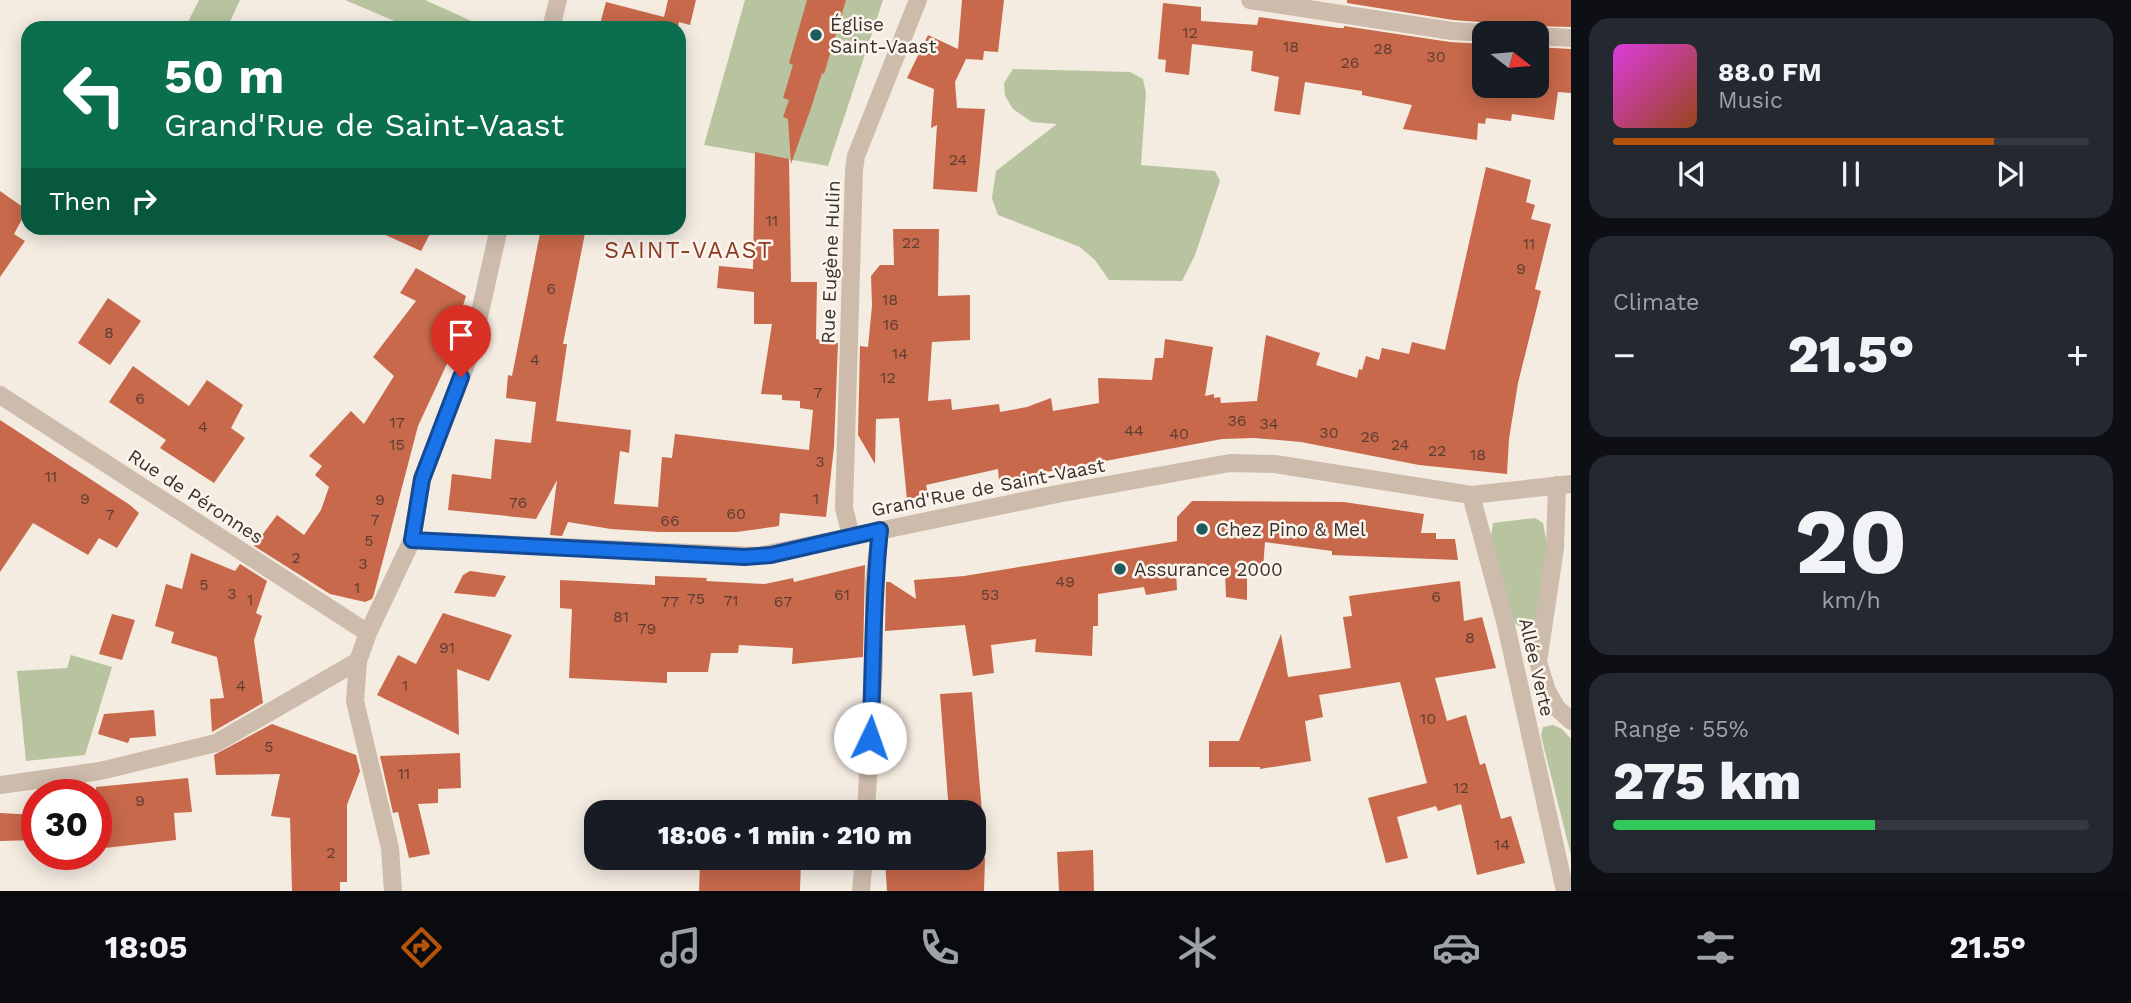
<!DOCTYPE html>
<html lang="en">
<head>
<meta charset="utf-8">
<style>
  body { margin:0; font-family:"Work Sans",sans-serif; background:#242831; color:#f1f3f6; height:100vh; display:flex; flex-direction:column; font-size:26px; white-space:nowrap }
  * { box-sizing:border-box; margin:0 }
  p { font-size:23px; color:#9ea1a6 }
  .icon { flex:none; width:38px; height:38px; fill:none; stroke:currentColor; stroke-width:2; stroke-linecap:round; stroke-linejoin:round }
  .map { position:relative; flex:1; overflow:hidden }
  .details { display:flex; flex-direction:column; gap:18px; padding:18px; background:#0d0f14; width:560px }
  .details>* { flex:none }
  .banner { position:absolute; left:21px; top:21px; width:665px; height:214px; border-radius:21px; box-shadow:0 4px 18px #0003; background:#0b6e4f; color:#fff; overflow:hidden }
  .needle { width:46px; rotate:106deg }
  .controls { position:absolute; left:1472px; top:21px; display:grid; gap:14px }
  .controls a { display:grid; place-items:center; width:77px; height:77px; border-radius:14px; background:#171b24; box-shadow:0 4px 18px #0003; font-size:35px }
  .speed { position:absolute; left:21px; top:779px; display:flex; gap:14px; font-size:35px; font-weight:700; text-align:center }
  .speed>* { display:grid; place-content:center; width:91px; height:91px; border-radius:50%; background:#171b24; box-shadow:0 4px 18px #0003; line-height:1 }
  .speed .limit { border:10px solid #d22; background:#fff; color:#111 }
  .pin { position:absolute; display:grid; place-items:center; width:60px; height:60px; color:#fff; margin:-72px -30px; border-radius:50% 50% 50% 0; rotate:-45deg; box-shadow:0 0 7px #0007 }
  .pin .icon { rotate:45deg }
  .me { position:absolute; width:77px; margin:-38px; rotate:3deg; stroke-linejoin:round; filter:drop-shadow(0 0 5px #0008) }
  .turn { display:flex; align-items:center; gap:24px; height:147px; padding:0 28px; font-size:32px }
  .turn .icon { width:91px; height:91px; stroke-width:2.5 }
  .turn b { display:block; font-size:49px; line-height:60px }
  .then { display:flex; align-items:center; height:66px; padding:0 28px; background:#0003; gap:14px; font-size:26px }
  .big { font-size:52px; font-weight:800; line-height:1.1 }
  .details .tile { flex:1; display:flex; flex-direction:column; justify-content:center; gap:10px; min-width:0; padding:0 24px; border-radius:21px; background:#242831 }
  .details .dial { align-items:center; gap:0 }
  .dial b { font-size:91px; line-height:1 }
  .song { display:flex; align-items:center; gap:21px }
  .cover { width:84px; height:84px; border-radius:10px; background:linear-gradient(135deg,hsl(300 70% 55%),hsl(20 70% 35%)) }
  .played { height:7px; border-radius:4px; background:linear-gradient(90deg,#b45309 80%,#363941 80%) }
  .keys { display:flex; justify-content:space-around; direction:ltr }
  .heat { display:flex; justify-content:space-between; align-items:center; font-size:38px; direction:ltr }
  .charge { height:10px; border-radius:5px; background:linear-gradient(90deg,#34c759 55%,#363941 0) }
  .trip { position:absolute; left:584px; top:800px; width:402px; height:70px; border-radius:21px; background:#171b24; box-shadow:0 4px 18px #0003; font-weight:800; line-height:70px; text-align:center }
  .dock { display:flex; height:112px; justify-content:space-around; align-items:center; background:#090b0e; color:#9ea1a6 }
  .dock .icon { width:49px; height:49px }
  .dock .on { color:#b45309 }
  .dock b { font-size:32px; color:#f1f3f6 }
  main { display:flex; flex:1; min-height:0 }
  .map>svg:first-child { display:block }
  .green { fill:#b8c4a0 }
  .building { fill:#c8694b }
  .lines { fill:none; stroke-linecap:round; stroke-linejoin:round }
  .minor { stroke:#cdbbac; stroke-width:18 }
  .route-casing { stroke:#114b97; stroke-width:18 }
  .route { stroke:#1a73e8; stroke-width:12 }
  .poi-dot { fill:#1f5a5e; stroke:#fbf5ee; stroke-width:2.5 }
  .labels { text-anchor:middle; stroke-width:5; stroke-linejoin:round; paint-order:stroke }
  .number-label { font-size:16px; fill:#5e3e33 }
  .poi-label { font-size:19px; fill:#3b302b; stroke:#fbf5ee; text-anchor:start }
  .street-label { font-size:19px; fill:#3b302b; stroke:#fbf5ee }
  .quarter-label { font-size:23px; letter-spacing:2px; fill:#8c3b22; stroke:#fbf5ee }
</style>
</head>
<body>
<main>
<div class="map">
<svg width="1571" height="891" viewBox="0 0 1571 891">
  <rect width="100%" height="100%" fill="#f4ebe1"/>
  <path class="green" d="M199,0h41l-13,28h-42z
    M345,0h80l62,28h-76z
    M745,0h138l-55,166 -124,-21z
    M1013,69l117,3 13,7 3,14 -5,72 74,6 5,10 -25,74 -13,26 -73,-1 -14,-20 -15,-13 -82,-32 -6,-17 4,-27 61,-47 -25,-2 -19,-13 -8,-13 -1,-13z
    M1535,518l8,5 5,26 -12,73 -10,6 -9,-3 -5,-5 -21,-83 2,-14z
    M71,655l41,12 -27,88 -59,6 -9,-90 50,-3z
    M1553,725l9,4 9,10v116l-30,-119 2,-9z"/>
  <path class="building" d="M668,0h28l-6,25 -11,-3 -1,6h-79l7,-26 58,15z
    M807,0h39l-22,74 -2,-1 -11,35 -20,56 -3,-45 -5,-2 6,-17 -6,-2 10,-33 -4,-2z
    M962,0h42l-6,52 -14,-1 -1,9 -17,-1 -11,23 2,26 28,1 -8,83 -44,-3 4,-64 -6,3 3,-39 -27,-11 21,-43 30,14z
    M1347,0h224v27l-40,-1 -78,-6 -106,-17z
    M1163,3l38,4v14l56,4 2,-8 80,11h5v-2l106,16 34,2v42h52v-39l35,2v44l-13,-1 -4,28 -42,-6 -1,7 -25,-3 -1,6 -7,-1 -1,17 -74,-11 9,-24 -50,-10v-4l-57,-9 -5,33 -26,-4 5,-34 -28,-6 2,-20 -61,-7 -3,31 -24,-3 1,-12 -8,-1z
    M755,152l34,7 2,123h26l-1,57 22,4 -4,104 -8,70 -46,-4 -1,13 -42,6h-78l-48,-3 -43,-7 -6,14 -12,-1 7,-55 -21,39 -88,-9 4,-36 39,5 4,-40 36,4 5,-41 -30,-4 2,-23 4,1 29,-148h45l-23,116h4l-11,77 75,9 -2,23 -9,-2 -6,53 44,3 4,-50 10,1 3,-24 134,16 4,-40 -13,-2v-7l-18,-1v-5l-21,-1 11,-70h-18v-32l-37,-4 2,-22 34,3z
    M1486,167l45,13 -5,22 9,3 -4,14 20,5 -16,65 6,2 -23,92 -9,56 -2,35 -88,-9 -118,-23 -47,-4 -32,1 -223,42 -1,-12 -72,16 2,9 -21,6 -8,-82 -23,1 -1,45 -17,-29 2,-89 8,1 4,-41 -1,-30 9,-11h14l-1,-36h46l-1,67 32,-1v45l-38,2 -4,59 23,-2 1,11 47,-6 1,8 27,-5 24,-9 2,13 46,-8 -1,-25 54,2 3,-22h8l2,-19 48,8 -8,49 9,-2v4l6,-1 1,6 36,-2 9,-66 54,18 -4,12 41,13 2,-9 3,1 4,-14 13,4 3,-12 27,6 3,-12 33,8z
    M0,191l27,19 -13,24 11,7 -25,36z
    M370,228h63l-12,23z
    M416,268l50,28 -5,16 4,3 -13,38 -34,73 -44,168 -2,5 -7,3 -35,-8 -76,-48 23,-31 27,20 17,-25 8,-23 -14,-12 7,-9 -13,-10 42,-45 13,13 30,-48 -21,-19 43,-56 -16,-8z
    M108,298l33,23 -31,44 -32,-22z
    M133,366l56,40 18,-26 36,25 -12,23 14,10 -31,45 -54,-35 6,-8 -57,-38z
    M0,420l130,85 9,8 -22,35 -18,-10 -11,17 -55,-32 -33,49z
    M1192,501l152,1 80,12 -3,19h15v6h19l3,21 -126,-5v-4l-67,-9 -2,26h-16v32l-21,-3 -1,-26 -49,-1 1,20 -31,5 -2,-8 -46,7v32h-5l-1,30 -57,-4 1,-13 -45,6 3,28 -21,3 -8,-51 -80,6 1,-49h4l26,17 -2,-19 50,-4 213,-35v-24z
    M191,553l44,18 5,-7 27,17 -11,32 6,3 -8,24 9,63 -51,29 -2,-33 14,-1 -7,-41 -46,-14 3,-11 -19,-6 11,-42 16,5z
    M865,565l-2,92 -71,7 1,-16 -54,-3 -1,8h-27l-3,19h-41v11l-98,-5 3,-69 -12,-1v-28l95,5v-9l52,2 -1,3 59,3 28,-6 1,4z
    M470,571l36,5 -11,21 -41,-4 9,-18z
    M1460,581l4,40 18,-4 14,51 -61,10 12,43 19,-6 14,50 5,-2 16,56 10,-3 14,47 -48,12 -16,-71 -23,7 -2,-5 -39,11 11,41 -22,5 -18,-65 59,-15 -27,-101 -81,13 4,22 -18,4 6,40 -51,8v-2h-51v-26h30l42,-107 7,43 63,-9 -8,-51 9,-1 -3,-20z
    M443,613l69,22 -23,46 -32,-12 2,66 -82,-40 21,-40 18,9z
    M112,614l23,6 -13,40 -23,-6z
    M972,692l10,120h-33l-9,-118z
    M154,710l2,26 -26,2 -2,5 -30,-9 6,-20z
    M272,724l84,31 4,16 -13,34v77h-7v9h-48l-2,-73 -19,-2 9,-42 -64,1 -2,-20z
    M460,753l1,35 -23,1v14l-20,1 12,50 -21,4 -11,-46 -5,1 -13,-57z
    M188,778l4,34 -18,1 2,27 -80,9v-62z
    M0,813l37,2v25l-37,1z
    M1093,850l1,41h-35l-2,-39z
    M756,858h45l-1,33h-101l1,-27 56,4z
    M923,858h62l-1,33h-97l-2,-31z"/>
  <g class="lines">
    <path class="minor" d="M1250,0l202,31 38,2
      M551,28l7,-28
      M1536,36l35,2
      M0,395l368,238
      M1557,485l-2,63 -17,114 9,29 10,17 14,13
      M1471,495l34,126 60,270
      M851,536l-7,-28 10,-338 2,-14 62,-156
      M412,540l346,16 299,-62 173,-31 45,1 196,31 100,-11
      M0,785l100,-14 116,-28 142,-82
      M866,812l8,-148v-81l6,-53
      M393,891l-3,-43 -35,-147 3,-40 10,-28 44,-93 10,-61 49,-127 28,-124
      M861,891l3,-33"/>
  </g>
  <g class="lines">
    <g class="route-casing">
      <path id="route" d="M461,377l-39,102 -10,61 333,17 26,-2 109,-25c-8,69 -6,139 -10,208"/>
    </g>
    <use href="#route" class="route"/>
  </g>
  <g class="poi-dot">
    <circle cx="816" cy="35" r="7"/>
    <circle cx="1202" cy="529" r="7"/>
    <circle cx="1120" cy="569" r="7"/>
  </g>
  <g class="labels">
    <g class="number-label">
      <text x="1190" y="38">12</text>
      <text x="1291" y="52">18</text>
      <text x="1383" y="54">28</text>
      <text x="1436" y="62">30</text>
      <text x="1350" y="68">26</text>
      <text x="958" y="165">24</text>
      <text x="772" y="226">11</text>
      <text x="911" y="248">22</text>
      <text x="1529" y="249">11</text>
      <text x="1521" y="274">9</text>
      <text x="551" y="294">6</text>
      <text x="890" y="305">18</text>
      <text x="891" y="330">16</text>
      <text x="109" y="338">8</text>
      <text x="900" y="359">14</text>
      <text x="535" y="365">4</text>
      <text x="888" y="383">12</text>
      <text x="818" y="398">7</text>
      <text x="140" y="404">6</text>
      <text x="1237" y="426">36</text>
      <text x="397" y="428">17</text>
      <text x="1269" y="429">34</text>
      <text x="203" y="432">4</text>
      <text x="1134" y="436">44</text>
      <text x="1329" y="438">30</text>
      <text x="1179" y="439">40</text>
      <text x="1370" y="442">26</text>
      <text x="397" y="450">15</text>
      <text x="1400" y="450">24</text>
      <text x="1437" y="456">22</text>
      <text x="1478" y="460">18</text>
      <text x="820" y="467">3</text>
      <text x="51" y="482">11</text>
      <text x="85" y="504">9</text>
      <text x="816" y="504">1</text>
      <text x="380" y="505">9</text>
      <text x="518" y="508">76</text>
      <text x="736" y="519">60</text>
      <text x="110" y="520">7</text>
      <text x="375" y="525">7</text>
      <text x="670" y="526">66</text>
      <text x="369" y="546">5</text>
      <text x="296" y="563">2</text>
      <text x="363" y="569">3</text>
      <text x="1065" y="587">49</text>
      <text x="204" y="590">5</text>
      <text x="357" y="593">1</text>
      <text x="232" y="599">3</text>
      <text x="842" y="600">61</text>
      <text x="990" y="600">53</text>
      <text x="1436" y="602">6</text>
      <text x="696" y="604">75</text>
      <text x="250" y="605">1</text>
      <text x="731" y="606">71</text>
      <text x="670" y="607">77</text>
      <text x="783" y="607">67</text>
      <text x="621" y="622">81</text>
      <text x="647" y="634">79</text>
      <text x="1470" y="643">8</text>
      <text x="447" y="653">91</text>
      <text x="241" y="691">4</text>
      <text x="405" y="691">1</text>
      <text x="1428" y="724">10</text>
      <text x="269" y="752">5</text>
      <text x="404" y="779">11</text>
      <text x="1461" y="793">12</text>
      <text x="140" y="806">9</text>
      <text x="1502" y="850">14</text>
      <text x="331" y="858">2</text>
    </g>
    <g class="poi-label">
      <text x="830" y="31">Église<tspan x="830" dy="22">Saint-Vaast</tspan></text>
      <text x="1216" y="536">Chez Pino &amp; Mel</text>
      <text x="1134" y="576">Assurance 2000</text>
    </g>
    <g class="street-label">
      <text transform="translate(830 262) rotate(-88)" y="7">Rue Eugène Hulin</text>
      <text transform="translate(988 487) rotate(-11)" y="7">Grand'Rue de Saint-Vaast</text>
      <text transform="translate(196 496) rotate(33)" y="7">Rue de Péronnes</text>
      <text transform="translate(1537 667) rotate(77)" y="7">Allée Verte</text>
    </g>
    <g class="quarter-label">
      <text x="689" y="258">SAINT-VAAST</text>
    </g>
  </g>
</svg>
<div class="controls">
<a><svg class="needle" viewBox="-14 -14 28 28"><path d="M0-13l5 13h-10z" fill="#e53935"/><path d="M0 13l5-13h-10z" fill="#9ea1a6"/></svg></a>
</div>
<div class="speed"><div class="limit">30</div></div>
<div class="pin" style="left:461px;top:377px;background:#d93025"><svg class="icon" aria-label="arrive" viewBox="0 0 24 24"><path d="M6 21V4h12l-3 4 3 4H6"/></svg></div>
<svg class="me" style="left:870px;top:738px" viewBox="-20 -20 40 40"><circle r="19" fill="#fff"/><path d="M0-13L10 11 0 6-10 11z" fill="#1a73e8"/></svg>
<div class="trip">18:06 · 1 min · 210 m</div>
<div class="banner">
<div class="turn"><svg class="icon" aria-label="left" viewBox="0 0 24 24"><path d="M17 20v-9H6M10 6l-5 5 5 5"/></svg><div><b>50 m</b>Grand'Rue de Saint-Vaast</div></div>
<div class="then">Then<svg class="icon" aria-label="right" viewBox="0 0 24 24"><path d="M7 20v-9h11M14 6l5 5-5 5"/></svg></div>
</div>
</div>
<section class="details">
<div class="tile">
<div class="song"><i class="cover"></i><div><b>88.0 FM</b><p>Music</p></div></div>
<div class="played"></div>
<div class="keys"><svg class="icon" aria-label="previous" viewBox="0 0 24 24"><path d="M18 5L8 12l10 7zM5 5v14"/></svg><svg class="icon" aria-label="pause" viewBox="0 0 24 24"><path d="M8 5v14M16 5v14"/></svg><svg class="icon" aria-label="next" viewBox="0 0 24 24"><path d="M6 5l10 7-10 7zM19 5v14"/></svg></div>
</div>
<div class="tile"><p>Climate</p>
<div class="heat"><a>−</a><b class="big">21.5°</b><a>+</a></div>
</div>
<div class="tile dial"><b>20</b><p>km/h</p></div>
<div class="tile"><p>Range · 55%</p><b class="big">275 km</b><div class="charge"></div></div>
</section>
</main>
<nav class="dock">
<b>18:05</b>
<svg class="icon on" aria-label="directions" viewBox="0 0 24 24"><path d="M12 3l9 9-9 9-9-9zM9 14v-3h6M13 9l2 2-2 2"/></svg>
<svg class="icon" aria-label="music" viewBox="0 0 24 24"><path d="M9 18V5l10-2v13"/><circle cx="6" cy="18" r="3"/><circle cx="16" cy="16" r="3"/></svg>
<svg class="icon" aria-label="phone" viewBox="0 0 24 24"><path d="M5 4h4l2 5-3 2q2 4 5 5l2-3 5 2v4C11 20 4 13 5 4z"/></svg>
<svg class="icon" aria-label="climate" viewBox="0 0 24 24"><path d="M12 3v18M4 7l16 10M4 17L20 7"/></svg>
<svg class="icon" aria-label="car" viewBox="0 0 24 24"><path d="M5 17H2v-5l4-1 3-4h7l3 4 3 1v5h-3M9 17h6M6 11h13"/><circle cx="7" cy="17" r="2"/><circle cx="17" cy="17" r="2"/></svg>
<svg class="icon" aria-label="filters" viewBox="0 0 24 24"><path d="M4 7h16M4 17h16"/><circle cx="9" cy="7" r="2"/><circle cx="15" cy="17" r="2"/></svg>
<b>21.5°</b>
</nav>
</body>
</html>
